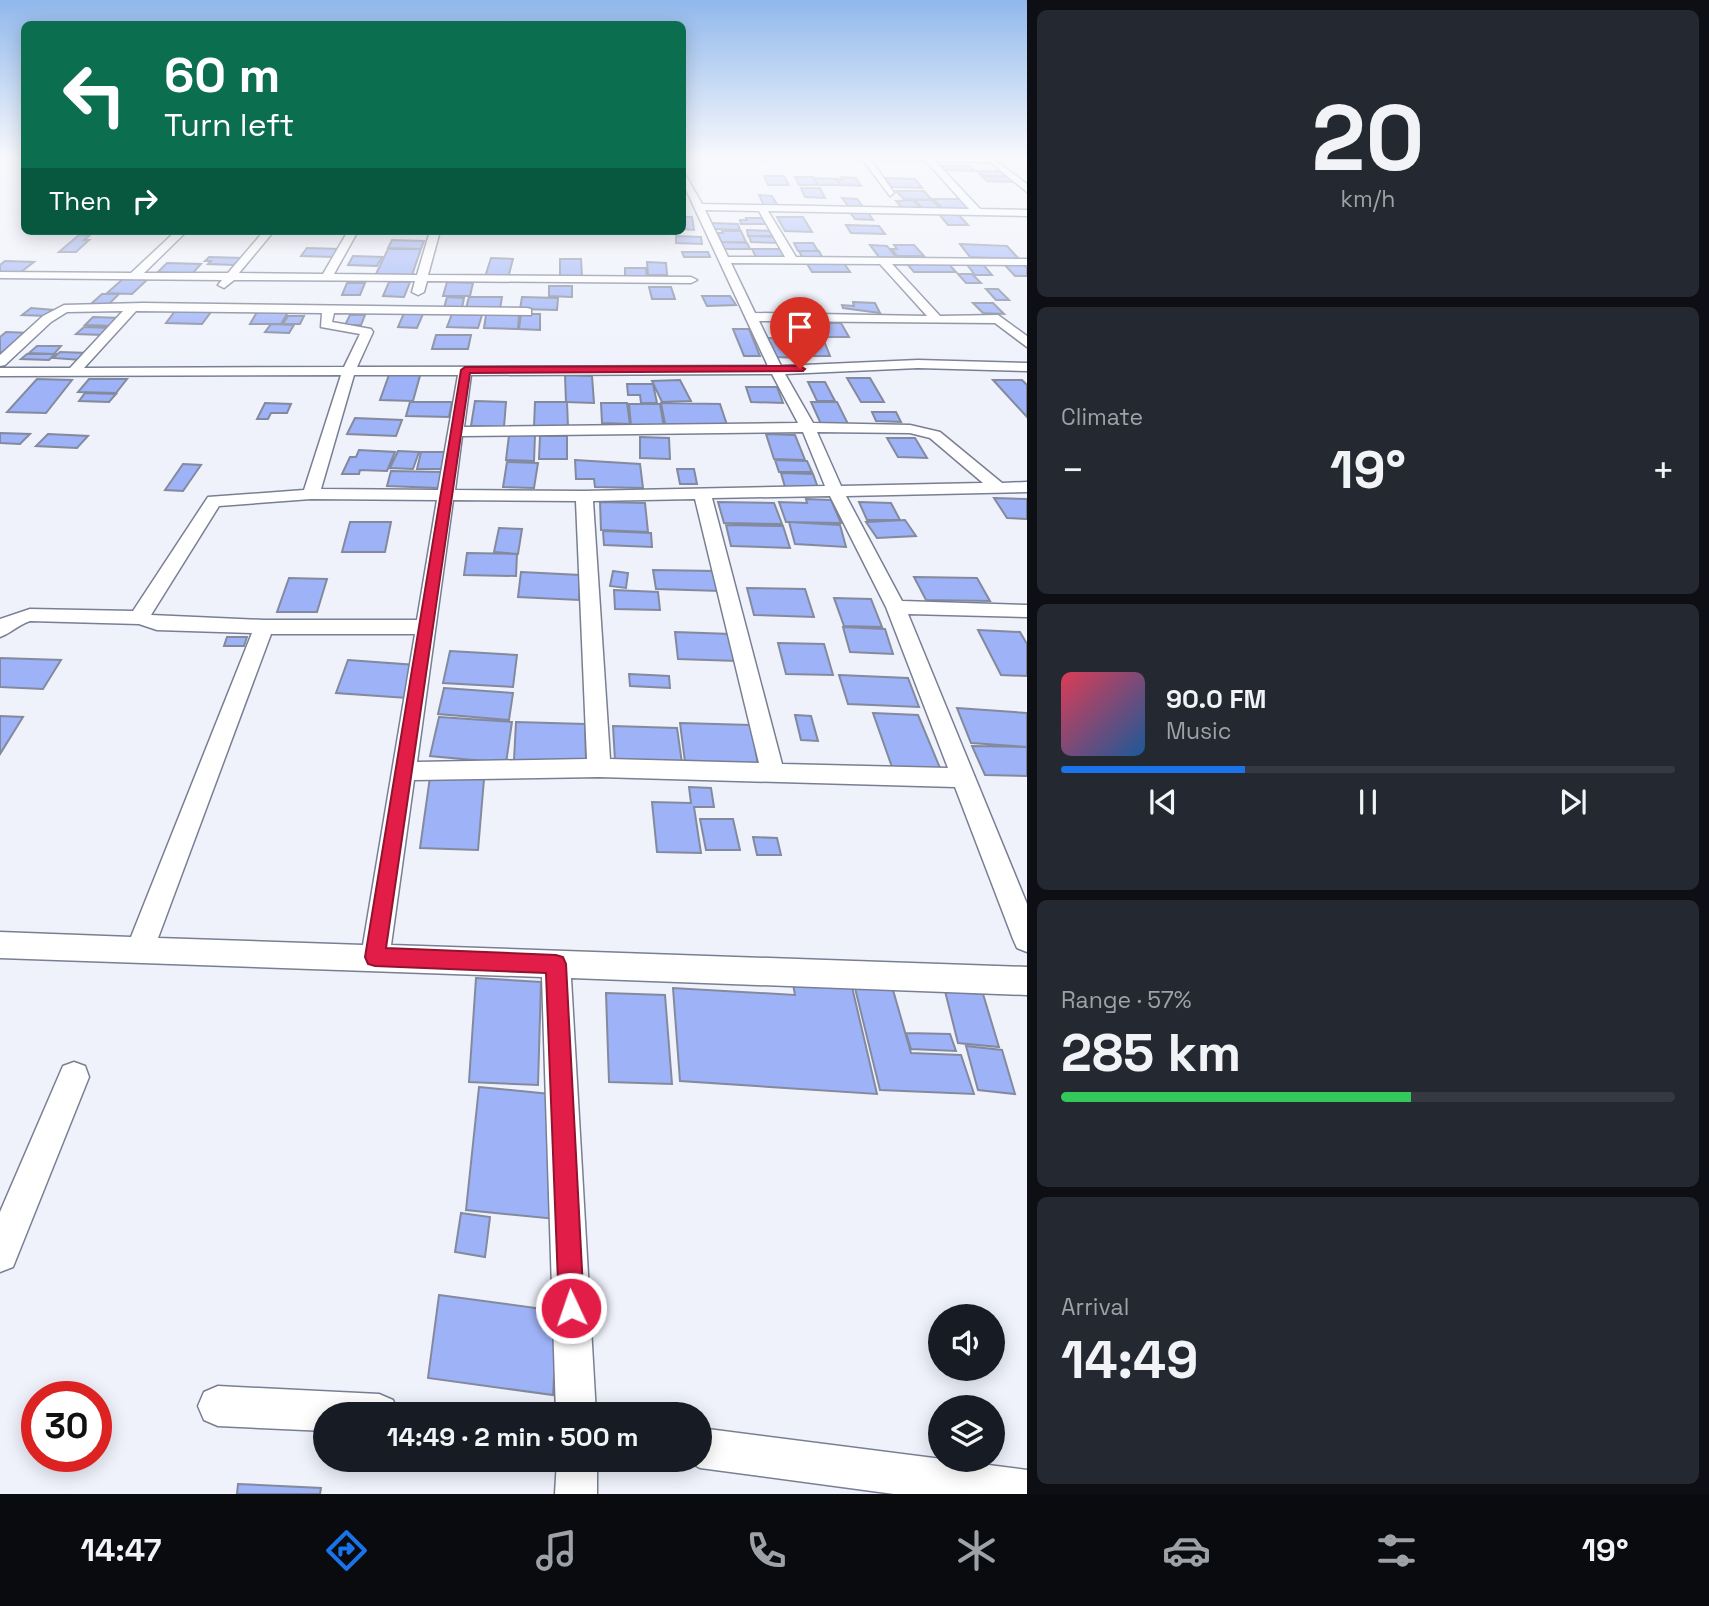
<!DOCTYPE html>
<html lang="en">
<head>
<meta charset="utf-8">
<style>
  body { margin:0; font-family:"Space Grotesk",sans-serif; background:#242831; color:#f1f3f6; height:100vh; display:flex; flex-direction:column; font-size:26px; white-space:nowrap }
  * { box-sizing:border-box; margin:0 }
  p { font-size:23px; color:#9ea1a6 }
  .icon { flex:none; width:38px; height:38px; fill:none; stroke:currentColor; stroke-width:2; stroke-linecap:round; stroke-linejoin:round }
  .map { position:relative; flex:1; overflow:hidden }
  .side { display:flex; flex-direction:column; gap:10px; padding:10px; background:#0d0f14; width:682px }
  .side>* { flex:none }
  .banner { position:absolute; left:21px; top:21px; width:665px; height:214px; border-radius:10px; box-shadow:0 4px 18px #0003; background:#0b6e4f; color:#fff; overflow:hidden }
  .controls { position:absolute; left:928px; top:1304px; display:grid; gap:14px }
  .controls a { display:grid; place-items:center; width:77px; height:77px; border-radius:50%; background:#171b24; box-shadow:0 4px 18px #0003; font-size:35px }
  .speed { position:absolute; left:21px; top:1381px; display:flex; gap:14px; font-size:35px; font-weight:700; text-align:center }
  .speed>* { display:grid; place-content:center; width:91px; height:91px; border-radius:50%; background:#171b24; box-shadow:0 4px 18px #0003; line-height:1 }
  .speed .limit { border:10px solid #d22; background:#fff; color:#111 }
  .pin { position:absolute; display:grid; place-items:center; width:60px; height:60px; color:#fff; margin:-72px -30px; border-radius:50% 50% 50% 0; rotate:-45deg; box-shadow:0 0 7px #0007 }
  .pin .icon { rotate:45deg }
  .me { position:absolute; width:77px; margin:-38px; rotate:357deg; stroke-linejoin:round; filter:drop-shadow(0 0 5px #0008) }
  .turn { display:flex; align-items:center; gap:24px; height:147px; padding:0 28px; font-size:32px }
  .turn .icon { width:91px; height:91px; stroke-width:2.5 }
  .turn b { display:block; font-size:49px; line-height:60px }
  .then { display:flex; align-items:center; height:66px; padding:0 28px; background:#0003; gap:14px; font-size:26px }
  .big { font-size:52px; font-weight:600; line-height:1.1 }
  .side .tile { flex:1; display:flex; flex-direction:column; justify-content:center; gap:10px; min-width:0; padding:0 24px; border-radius:10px; background:#242831 }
  .side .dial { align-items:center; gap:0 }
  .dial b { font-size:91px; line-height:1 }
  .song { display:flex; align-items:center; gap:21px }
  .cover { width:84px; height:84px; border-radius:10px; background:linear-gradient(135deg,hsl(350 70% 55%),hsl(210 70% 35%)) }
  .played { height:7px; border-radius:4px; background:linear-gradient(90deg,#1a73e8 30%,#363941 30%) }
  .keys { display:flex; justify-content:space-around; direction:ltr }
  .heat { display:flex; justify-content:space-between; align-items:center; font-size:38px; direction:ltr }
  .charge { height:10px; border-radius:5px; background:linear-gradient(90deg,#34c759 57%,#363941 0) }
  .trip { position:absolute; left:313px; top:1402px; width:399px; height:70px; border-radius:35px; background:#171b24; box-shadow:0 4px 18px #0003; font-weight:600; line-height:70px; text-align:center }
  .tabs { display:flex; height:112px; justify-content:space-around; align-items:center; background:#090b0e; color:#9ea1a6 }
  .tabs .icon { width:49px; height:49px }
  .tabs .active { color:#1a73e8 }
  .tabs b { font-size:32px; color:#f1f3f6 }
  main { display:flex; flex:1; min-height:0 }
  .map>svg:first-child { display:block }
  .building { fill:#9eb2f7; stroke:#838a9d; stroke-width:2 }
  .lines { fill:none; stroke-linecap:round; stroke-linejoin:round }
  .minor-casing { stroke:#797f93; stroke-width:3 }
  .minor { fill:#fff; fill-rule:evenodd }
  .route { fill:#e11d48; stroke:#92132f; stroke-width:2 }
</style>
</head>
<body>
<main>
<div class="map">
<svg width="1027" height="1494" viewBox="0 0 1027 1494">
  <rect width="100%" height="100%" fill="#eff2fb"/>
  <path class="building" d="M942,165l28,1 5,5 -29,-1z
    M977,171h26l5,5h-26z
    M764,176h20l5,9h-21z
    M982,176l26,1 6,5 -27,-1z
    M795,177h18l5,8h-19z
    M841,177l15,1 5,8 -21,-1 -3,-6 5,1z
    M814,178l22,1 4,6h-22z
    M885,178l30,1 7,9 -30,-1z
    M801,188h19l5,10 -20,-1z
    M896,191h28l8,9 -28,-1z
    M759,195l13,1 6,10h-14z
    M842,198l15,1 6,8h-14z
    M933,199h28l11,11 -29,-1z
    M913,200l9,9h-19l-7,-8z
    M914,200h18l10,10 -18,-1z
    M849,211h18l6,9 -18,-1z
    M938,213l20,1 10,11h-20z
    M682,217h10l2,13 -12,-1z
    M777,217h26l9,15 -27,-1z
    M746,218h18l3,6h-26l-1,-4h7z
    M711,223l27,1 2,6 -27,-1z
    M846,225l33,1 6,8 -34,-1z
    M747,230l27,1 2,5h-28z
    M722,231h19l5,11h-25l-3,-9h5z
    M79,235h11l-6,5h5l-13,12h-17z
    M676,236l25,1 1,7 -26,-1z
    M749,236l27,1 3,6 -28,-1z
    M392,240l32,1 -3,8 -33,-1z
    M721,242l26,1 3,6h-26z
    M794,243h19l5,8h-20z
    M960,244l47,2 12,13 -49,-2z
    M870,245l17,1 10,12 -18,-1z
    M894,245h20l10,11h-27l-5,-7h5z
    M307,248l33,1 -6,8 -33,-1z
    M388,249h33l-9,26 -36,-1z
    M752,249h29l4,9 -29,-1z
    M799,251h20l3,6h-20z
    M682,252h26l2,5h-26z
    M353,256l29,1 -5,9 -29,-1z
    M209,257l33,1 -7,7 -27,-1 3,-3h-6z
    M491,258l22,1 -5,19 -23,-1z
    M560,259h21l1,18h-22z
    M5,261l29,1 -13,10h-21v-7z
    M647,262l19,1 1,12h-19z
    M806,262h37l7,10h-38z
    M947,262l9,10h-42l-7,-8z
    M965,262h16l11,13h-17z
    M167,263l34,1 -9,10 -34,-2z
    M1003,263l20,1 4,4v8h-12z
    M625,268h21l1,10h-22z
    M958,274h14l9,9h-15z
    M124,278l24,1 -16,15 -25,-1z
    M389,282h21l-6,15 -21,-1z
    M447,282l26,1 -3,13h-27z
    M347,283h18l-5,12h-18z
    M549,286h23v11l-23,-1z
    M649,287h22l4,12h-23z
    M986,289h12l11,11h-13z
    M102,294h17l-11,11 -17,-1z
    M702,296h28l6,9 -29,1z
    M447,297l17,1 -2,10h-18z
    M469,297h33l-2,12 -34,-1z
    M522,297l36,1 -1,12 -37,-1z
    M853,302l22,1 5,10 -37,-5 -1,-3 12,1z
    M973,303h20l11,11 -21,-1z
    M31,308l24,2 -8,6 -25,-1z
    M175,311l36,1 -9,12 -36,-1z
    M257,312h31l-7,12h-31z
    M404,313l19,1 -6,14 -19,-1z
    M452,314l30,1 -4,13 -31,-1z
    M521,314h19v16l-21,-1z
    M350,315h15l-4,10h-16z
    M486,315h33l-1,14 -34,-1z
    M288,316h16l-4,8h-17z
    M93,317l28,1 -9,8 -27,-1z
    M789,321l25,1 8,16h-26z
    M820,323h21l8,14h-21z
    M271,324l23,1 -5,8 -24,-1z
    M84,327l27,1 -8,7 -27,-1z
    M733,329h16l11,27h-16z
    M6,332l24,1 -23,20 -7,-1v-15z
    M436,335h35l-3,14h-36z
    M767,338h29l8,20 -30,-1z
    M804,341h20l6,15h-20z
    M37,346h24l-7,8 -25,-1z
    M60,352l28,1 -7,7 -28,-2z
    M27,354h28l-6,6 -28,-1z
    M390,372h31l-8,29 -33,-1z
    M565,375l27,1 2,27 -28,-1z
    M847,378h23l14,24h-23z
    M37,379l35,1 -26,33 -39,-1z
    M89,379h38l-11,14 -38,-1z
    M680,380l11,21 -29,1 -10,-21z
    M993,380h29l5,5v32z
    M808,382h17l10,19h-18z
    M627,384h26l4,19h-16l-1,-8h-12z
    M746,387h31l6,16 -32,-1z
    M85,393l31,1 -7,8 -30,-1z
    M475,401l31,1 -2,25 -33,-1z
    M410,402h42l-3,15 -43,-1z
    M535,402h32l1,25h-34z
    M811,402h26l11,22h-27z
    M265,403l26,1 -4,9h-16l-3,6h-11z
    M601,403h26l3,21 -28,-1z
    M661,403l59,1 7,21 -62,-1z
    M629,404h31l4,23 -33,-1z
    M872,412h24l5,10 -25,-1z
    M355,418l47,2 -6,16 -49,-2z
    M0,433l30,1 -10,10 -20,-1z
    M48,434l40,2 -11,12 -41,-2z
    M766,434l29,1 10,25 -31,-1z
    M509,435h26l-1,26 -28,-1z
    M540,436h27v23h-28z
    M640,437l29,1 1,21 -30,-1z
    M887,438h28l12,20 -29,-1z
    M359,450l36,2 -8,19 -27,-1 -1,4h-17l8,-17h6z
    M398,451l21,1 -6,17 -23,-1z
    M421,452h24l-2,17h-26z
    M575,460l65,4 3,24 -48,-1 -1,-8h-18z
    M775,460l32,1 5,11h-33z
    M507,462l31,1 -4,25 -31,-1z
    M183,464l18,1 -18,26 -18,-1z
    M677,469h17l3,15h-17z
    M391,471l51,1 -4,16 -51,-2z
    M781,473l32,1 5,14 -33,-1z
    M994,498l33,1v20l-20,-1z
    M806,499l25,1 10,23 -55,-1 -7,-20 28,1z
    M600,502l45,1 3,29 -47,-2z
    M718,502l56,1 8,21 -58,-1z
    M859,502l32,1 9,17h-33z
    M905,520l11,16 -39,2 -11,-16z
    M350,522h41l-6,30h-43z
    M789,522l51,3 6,22 -51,-3z
    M726,525l57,1 7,22 -59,-2z
    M499,528l23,1 -4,25 -24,-2z
    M603,531l48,2 1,14 -48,-2z
    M467,553l50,1 -1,22 -52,-1z
    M653,570l63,1 4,20 -64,-2z
    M613,571l15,2 -2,15 -16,-2z
    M521,572l59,3 -1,25 -61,-3z
    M914,577l63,1 13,23 -64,-1z
    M289,578l38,1 -10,33h-40z
    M747,588l58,1 9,28 -60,-2z
    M614,590l44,2 2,18 -45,-1z
    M834,598l37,1 11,28 -38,-1z
    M843,627l42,2 8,25 -43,-2z
    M978,630l42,2 7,12v32l-26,-1z
    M675,632l56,2 6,27 -59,-2z
    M227,637h20l-3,9h-20z
    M778,643l46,1 9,31 -47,-1z
    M450,651l67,4 -4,32 -70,-4z
    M0,658l61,2 -18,29 -43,-2z
    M348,660l68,5 -9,33 -71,-5z
    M629,674l40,2 1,12 -40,-2z
    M839,675l69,3 11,29 -71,-3z
    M444,688l69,5 -4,27 -71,-6z
    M957,708l70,5v34l-56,-4z
    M873,713l45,2 22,53 -48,-1z
    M795,715l16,1 7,25 -17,-1z
    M0,716l23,1 -23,37z
    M439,717l73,5 -6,41 -76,-7z
    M516,722l69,2 1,38 -72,-2z
    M680,723l71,2 7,40 -73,-3z
    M613,726l64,2 5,35 -67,-2z
    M972,746l55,1v29l-42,-1z
    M430,777l54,2 -6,71 -58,-2z
    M689,787l22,1 3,19h-20l7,46 -44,-1 -5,-50 39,1z
    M700,819h33l7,31h-34z
    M753,837l24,1 4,17h-24z
    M476,978l65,4 -3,103 -69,-3z
    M793,984l59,3 25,107 -197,-13 -7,-93 122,7z
    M855,988l38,2 18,63 50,2 13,39 -94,-4z
    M945,991l38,3 16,53 -41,-4z
    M606,993l59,2 7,89 -63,-2z
    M906,1033l44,1 6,17 -45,-2z
    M966,1046l36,4 13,44 -37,-4z
    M479,1087l81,8 -4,124 -90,-9z
    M461,1213l29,4 -5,40 -30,-5z
    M439,1295l119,16 -5,84 -125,-17z
    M238,1484l83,4 -1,6h-83z"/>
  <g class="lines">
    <g class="minor-casing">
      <path id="minor" d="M757,157h8l2,2 -4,2z
        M840,157l152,1 35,26v8l-37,-30 -55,-1 45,48 47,1v6l-259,-5 28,46 231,2v6l-135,-1 48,52 58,-1 29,21v11l-32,-24 -236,-2 22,45 137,-6 109,3v8l-109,-3 -133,6 28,49 97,2 30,7 62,51 25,-1v10l-181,4 56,105 125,4v12l-119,-3 119,290v48l-10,-4 -4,-9 -58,-152 -356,-10 -185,3 -23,165 636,22v28l-456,-17 25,436h-40l-14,-437 -542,-19v-26l131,5 121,-304 -95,-3 -18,-6 -109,-3c-12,4 -19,12 -30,16v-18l30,-10 103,2 75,-114 96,-7 37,-115 -341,1v-8h70l53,-57 -56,1 -16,10 -46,43 -5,1v-11l43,-39 21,-11 79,-2 384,5 4,1v6l-197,-2 -2,9 39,7 2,3 -16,35 411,-1 -86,-185v-12l20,35 267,5 -43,-48 -55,-1 23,33 -4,3 -27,-36zM705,210l54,1 26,46h-57zM731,263l149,1 47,52 -172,-3zM136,311l186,2 -1,14 39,7 -16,33 -260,1zM772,374l26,49 -334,4 7,-52zM354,375h104l-20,115 -117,-1zM803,432l22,54 -241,5 -129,-1 7,-54zM817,432l93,1 20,5 53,45 -142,3zM830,496l56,111 62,161 -166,-4 -70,-266zM311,499l126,1 -20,120h-153l-113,-5 68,-109zM695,499l64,264 -149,-4 -17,-258zM453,500l123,1 11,258 -170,3zM271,634h144l-52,311 -205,-7z
        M176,231h11l-43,42h84l36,-42h10l-35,42 84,1 25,-43h10l-24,43 83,1 13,-44h10l-12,44 263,2 6,3 -6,3 -264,-2 -3,11 -6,3 -6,-3 3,-11 -181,-1 -10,8 -6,-3 4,-5 -222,-2v-6l131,1z
        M74,1062l11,4 4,11 -76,190 -13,5v-60l63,-146z
        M218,1386l161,8 14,6 6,14h-73v17l-108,-5 -14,-6 -6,-14 6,-14z
        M700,1428l327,42v24h-133l-194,-26 -15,-8h15z
        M557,1460h40v34h-42z"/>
    </g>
    <use href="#minor" class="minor"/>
  </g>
  <linearGradient id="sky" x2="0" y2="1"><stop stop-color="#90b8ec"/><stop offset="0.43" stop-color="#f8f9fd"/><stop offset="1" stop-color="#f8f9fd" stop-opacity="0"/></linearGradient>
  <rect width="1027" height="366" fill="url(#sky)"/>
  <path class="route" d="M800,366l5,3 -2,2 -333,2 -84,575 170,7 7,2 3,7 18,344 -4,9 -9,4 -9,-4 -3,-9 -13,-335 -171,-7 -7,-2 -3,-7 96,-587 4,-3z"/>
</svg>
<div class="controls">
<a><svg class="icon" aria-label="sound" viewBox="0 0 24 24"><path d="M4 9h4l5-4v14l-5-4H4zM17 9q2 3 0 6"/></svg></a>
<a><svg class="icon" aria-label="layers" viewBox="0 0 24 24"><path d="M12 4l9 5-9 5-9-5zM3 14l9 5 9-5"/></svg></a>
</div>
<div class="speed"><div class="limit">30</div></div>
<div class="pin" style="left:800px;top:369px;background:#d93025"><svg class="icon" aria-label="arrive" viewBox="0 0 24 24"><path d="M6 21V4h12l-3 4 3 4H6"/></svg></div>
<svg class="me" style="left:571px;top:1308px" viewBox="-20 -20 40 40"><circle r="17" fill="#e11d48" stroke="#fff" stroke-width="3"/><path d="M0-11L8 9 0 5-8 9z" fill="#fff"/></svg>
<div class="trip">14:49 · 2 min · 500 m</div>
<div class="banner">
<div class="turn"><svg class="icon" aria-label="left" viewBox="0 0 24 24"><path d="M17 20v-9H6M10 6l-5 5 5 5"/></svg><div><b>60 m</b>Turn left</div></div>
<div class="then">Then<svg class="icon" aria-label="right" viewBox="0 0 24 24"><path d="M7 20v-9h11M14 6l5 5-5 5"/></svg></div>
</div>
</div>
<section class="side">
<div class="tile dial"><b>20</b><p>km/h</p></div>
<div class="tile"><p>Climate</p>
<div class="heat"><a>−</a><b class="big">19°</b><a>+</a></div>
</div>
<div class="tile">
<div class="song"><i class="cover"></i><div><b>90.0 FM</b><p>Music</p></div></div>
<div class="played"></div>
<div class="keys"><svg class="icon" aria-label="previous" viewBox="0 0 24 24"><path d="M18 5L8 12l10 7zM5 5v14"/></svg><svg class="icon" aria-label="pause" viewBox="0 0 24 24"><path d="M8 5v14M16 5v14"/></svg><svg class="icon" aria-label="next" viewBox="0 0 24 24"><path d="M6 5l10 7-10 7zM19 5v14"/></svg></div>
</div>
<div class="tile"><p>Range · 57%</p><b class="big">285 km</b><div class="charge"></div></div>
<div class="tile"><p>Arrival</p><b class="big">14:49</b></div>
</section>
</main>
<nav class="tabs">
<b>14:47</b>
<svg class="icon active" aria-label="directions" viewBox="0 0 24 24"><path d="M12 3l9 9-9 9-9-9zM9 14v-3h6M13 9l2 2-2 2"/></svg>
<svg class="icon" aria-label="music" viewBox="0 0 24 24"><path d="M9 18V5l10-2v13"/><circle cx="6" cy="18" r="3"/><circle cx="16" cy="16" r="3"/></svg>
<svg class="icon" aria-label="phone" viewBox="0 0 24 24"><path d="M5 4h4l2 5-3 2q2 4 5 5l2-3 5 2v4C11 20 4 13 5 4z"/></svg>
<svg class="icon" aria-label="climate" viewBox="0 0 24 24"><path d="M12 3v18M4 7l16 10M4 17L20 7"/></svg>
<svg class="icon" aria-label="car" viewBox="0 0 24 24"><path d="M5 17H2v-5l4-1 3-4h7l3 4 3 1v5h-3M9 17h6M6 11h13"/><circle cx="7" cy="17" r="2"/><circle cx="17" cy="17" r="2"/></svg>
<svg class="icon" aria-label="filters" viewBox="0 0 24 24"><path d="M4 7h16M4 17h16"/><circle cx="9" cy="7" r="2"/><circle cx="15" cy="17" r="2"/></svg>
<b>19°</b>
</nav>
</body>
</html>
